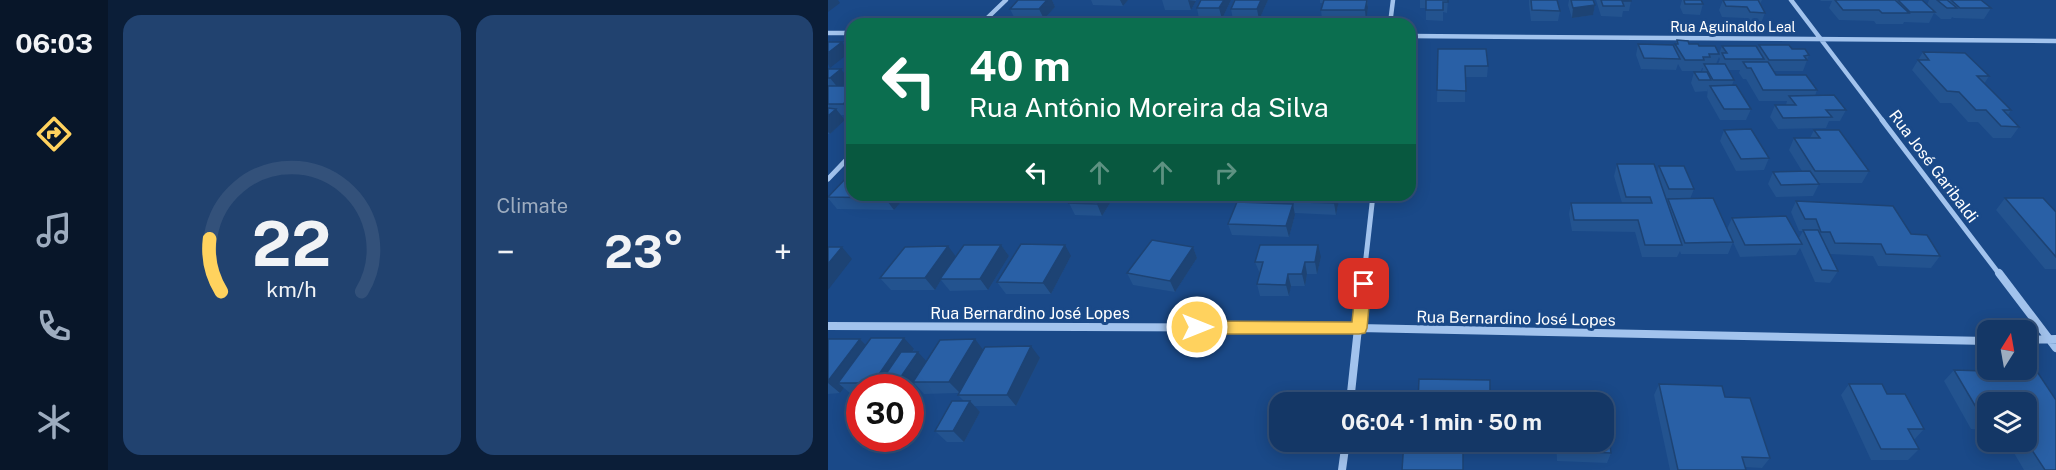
<!DOCTYPE html>
<html lang="en">
<head>
<meta charset="utf-8">
<style>
  body { margin:0; font-family:"Public Sans",sans-serif; background:#21426f; color:#f1f3f6; height:100vh; display:flex; flex-direction:column; font-size:22px; white-space:nowrap }
  * { box-sizing:border-box; margin:0 }
  p { font-size:20px; color:#9dacbf }
  .icon { flex:none; width:33px; height:33px; fill:none; stroke:currentColor; stroke-width:2; stroke-linecap:round; stroke-linejoin:round }
  .map { position:relative; flex:1; overflow:hidden }
  .details { display:flex; flex-direction:column; gap:15px; padding:15px; background:#0b1e38; width:720px }
  .details>* { flex:none }
  .guide { position:absolute; left:18px; top:18px; width:570px; height:183px; border-radius:18px; box-shadow:0 3px 15px #0003,0 0 0 2px #33517a; background:#0b6e4f; color:#fff; overflow:hidden }
  .needle { width:39px; rotate:11deg }
  .fabs { position:absolute; left:1149px; top:320px; display:grid; gap:12px }
  .fabs a { display:grid; place-items:center; width:60px; height:60px; border-radius:12px; background:#143766; box-shadow:0 3px 15px #0003,0 0 0 2px #33517a; font-size:30px }
  .speed { position:absolute; left:18px; top:374px; display:flex; gap:12px; font-size:30px; font-weight:700; text-align:center }
  .speed>* { display:grid; place-content:center; width:78px; height:78px; border-radius:50%; background:#143766; box-shadow:0 3px 15px #0003,0 0 0 2px #33517a; line-height:1 }
  .speed .limit { border:9px solid #d22; background:#fff; color:#111 }
  .pin { position:absolute; display:grid; place-items:center; width:51px; height:51px; color:#fff; margin:-26px; border-radius:12px; box-shadow:0 3px 9px #0006 }
  .me { position:absolute; width:66px; margin:-33px; rotate:90deg; stroke-linejoin:round; filter:drop-shadow(0 0 4px #0008) }
  .turn { display:flex; align-items:center; gap:21px; height:126px; padding:0 24px; font-size:27px }
  .turn .icon { width:78px; height:78px; stroke-width:2.5 }
  .turn b { display:block; font-size:42px; line-height:51px }
  .lanes { display:flex; align-items:center; height:57px; padding:0 24px; background:#0003; justify-content:center; gap:30px; direction:ltr }
  .lanes .off { opacity:.35 }
  .big { font-size:45px; font-weight:700; line-height:1.1 }
  .details .card { flex:1; display:flex; flex-direction:column; justify-content:center; gap:9px; min-width:0; padding:0 21px; border-radius:18px; background:#21426f }
  .details .dial { align-items:center; gap:0 }
  .dial svg { height:156px; overflow:visible; fill:none; stroke:#33517a; stroke-width:7; stroke-linecap:round; text-anchor:middle }
  .dial text { fill:#f1f3f6; stroke:none }
  .heat { display:flex; justify-content:space-between; align-items:center; font-size:33px; direction:ltr }
  .details .tiles { flex:1; display:grid; gap:15px; grid-template-columns:repeat(2,1fr) }
  .trip { position:absolute; left:441px; top:392px; width:345px; height:60px; border-radius:18px; background:#143766; box-shadow:0 3px 15px #0003,0 0 0 2px #33517a; font-weight:700; line-height:60px; text-align:center }
  main { display:flex; flex:1; min-height:0 }
  .tabs { display:flex; flex-direction:column; width:108px; justify-content:space-around; align-items:center; background:#081629; color:#9dacbf }
  .tabs .icon { width:42px; height:42px }
  .tabs .selected { color:#ffd25e }
  .tabs b { font-size:27px; color:#f1f3f6 }
  .map>svg:first-child { display:block }
  .lines { fill:none; stroke-linecap:round; stroke-linejoin:round }
  .street-far2 { stroke:#a2c3ed; stroke-width:4.5 }
  .street-far1 { stroke:#a2c3ed; stroke-width:5 }
  .street { stroke:#a2c3ed; stroke-width:8 }
  .wall { fill:#23538f; fill-rule:evenodd }
  .shaded-wall { fill:#1d4374 }
  .building { fill:#2960a6; stroke:#1d4374; stroke-width:1.5 }
  .route { fill:#ffd25e; stroke:#a6883d; stroke-width:1.5 }
  .labels { text-anchor:middle; stroke-width:6; stroke-linejoin:round; paint-order:stroke }
  .far-street-label { font-size:14px; fill:#fff; stroke:#1a4988 }
  .street-label { font-size:16px; fill:#fff; stroke:#1a4988 }
</style>
</head>
<body>
<main>
<nav class="tabs">
<b>06:03</b>
<svg class="icon selected" aria-label="directions" viewBox="0 0 24 24"><path d="M12 3l9 9-9 9-9-9zM9 14v-3h6M13 9l2 2-2 2"/></svg>
<svg class="icon" aria-label="music" viewBox="0 0 24 24"><path d="M9 18V5l10-2v13"/><circle cx="6" cy="18" r="3"/><circle cx="16" cy="16" r="3"/></svg>
<svg class="icon" aria-label="phone" viewBox="0 0 24 24"><path d="M5 4h4l2 5-3 2q2 4 5 5l2-3 5 2v4C11 20 4 13 5 4z"/></svg>
<svg class="icon" aria-label="climate" viewBox="0 0 24 24"><path d="M12 3v18M4 7l16 10M4 17L20 7"/></svg>
</nav>
<section class="details">
<div class="tiles">
<div class="card dial"><svg viewBox="0 0 100 80">
<path d="M14 69A42 42 0 1 1 86 69"/>
<path d="M14 69A42 42 0 0 1 8 42" stroke="#ffd25e"/>
<text x="50" y="56" font-size="32" font-weight="700">22</text>
<text x="50" y="72" font-size="11">km/h</text>
</svg></div>
<div class="card"><p>Climate</p>
<div class="heat"><a>−</a><b class="big">23°</b><a>+</a></div>
</div>
</div>
</section>
<div class="map">
<svg width="1228" height="470" viewBox="0 0 1228 470">
  <rect width="100%" height="100%" fill="#1a4988"/>
  <g class="lines">
    <path class="street-far2" d="M963,0l92,121
      M153,24l25,-24
      M562,24l3,-24
      M0,33h24
      M582,36l646,5"/>
    <path class="street-far1" d="M1054,120l118,155
      M0,179l24,-25
      M536,275l9,-80"/>
    <path class="street" d="M1171,273l57,75
      M0,326l531,2 629,13
      M1198,340l30,-1
      M522,402l14,-129
      M514,470l4,-29"/>
  </g>
  <path class="wall" d="M190,0h34l3,7 -11,12h-29l-5,-10z
    M263,0h37l-5,6 -30,-1z
    M334,0h34v1l-5,9h-26z
    M403,0l-9,19h-23l-2,-11z
    M406,0h34l-9,20h-26l-2,-11z
    M492,0h48v8l-2,13 -44,-1 -1,-10 2,-7h-3z
    M592,0h28l-1,13 -4,-1v9l-17,-1v-12h-6z
    M701,0h28l3,11 -2,10h-27l-2,-16z
    M741,0h24l2,5 -2,10 -21,3 -4,-13z
    M768,0h35v1l-2,10h-6l-1,6 -21,-1z
    M854,0h19l2,4 -3,11 -17,-1 -3,-7z
    M895,0h39l-2,4 5,9 -4,10h-15l-2,-5 -22,-1 -3,-7z
    M992,0h102l5,5 2,-5h52l10,8 -7,11 -30,-1 -2,-1 -1,2h-10l-7,-6 -5,10 -25,-1 -1,2h-27l-2,-3 -35,-1 -10,-12 3,-7h-11z
    M849,40l22,6 20,8 3,-8 36,3 1,-4 33,4 17,6 -6,16h-29l2,4 41,15 -2,6 31,14 -6,11h-11l-3,7 -48,1 -8,-12 5,-12h11l1,-4h-28l-13,-22h-3l-4,-6 1,-3h-12l6,10 -2,5 19,24 -5,11h-26l-13,-23 1,-8v2l-13,1 -4,-9 3,-11h8l1,-4h-1l-1,3h-19l-4,-7 -2,6 -35,-1 -5,-14 2,-11 36,3zM891,57l1,2 -2,5h-2z
    M610,49l50,17 -1,11h-22v25h-28z
    M1095,52l66,24 -5,8 27,26 -3,5 11,12 -8,11h-18l-15,-16h-10l-17,-19h-11l-28,-33z
    M24,62v11l-5,-7z
    M0,69l21,11 -7,6 9,29h-10l4,5 -15,14h-2z
    M896,130l45,28 -5,12 -28,1 -16,-30z
    M986,130l55,41 -7,12h-44l1,1 -6,12 -37,1 -8,-13 5,-12 29,-1 -13,-21 5,-12h16z
    M789,164l40,10 2,-8 35,23 -4,10 37,30 5,-11 67,20 4,-7h-4l-8,-19 5,-11 115,33 29,22 -9,12 -53,-2 -5,-10 -43,-2 8,17 -8,12 -15,-1 -15,-34 -4,7 -56,2 -7,-15 -5,12h-47l-1,-3 -3,6h-35l-7,-25 -63,-1 -3,-17 2,-11h51l-8,-27z
    M24,195h55l-13,15 -57,-1 -9,-11v-1z
    M287,195l-13,21 -27,-1 -6,-12z
    M411,195h101l-4,20 -41,-2v2l-6,22 -57,-2 -4,-11 10,-22v-2z
    M1177,198l51,14v57h-11l-49,-59z
    M173,245l8,11 -21,34 -38,1 -9,-11 -6,10h-44l-11,-12z
    M365,247l4,11 -22,34 -42,-7 -6,-12z
    M243,256l-20,38h-45l-9,-12z
    M493,257l-4,17h-10l-2,12h-14l-2,10h-29l-3,-12 3,-10 -5,-12z
    M0,339h32l6,6 48,4 -1,3 13,9 57,-11 57,8 -24,48h-42l6,6 -16,30h-17l-12,-11 29,-30 -6,-6v-2l-34,1 -9,-10 -5,3h-50v7h-9l-7,-6 -4,5 -12,1z
    M1126,370l84,3 18,97h-32l-17,-29h19v-39h-38v28l-17,-1 -27,-48z
    M831,384l111,74 -8,10 -17,-1 1,3h-76l-16,-75z
    M1021,384l38,10 37,35 -10,11 5,9 -11,11h-37l-30,-65z
    M728,400l48,2 7,51 -4,10 -50,-2 -1,-20h48v-39h-48z
    M576,441h70v12l-11,-1z"/>
  <path class="shaded-wall" d="M0,0h10l2,3 -12,9z
    M219,0h5l3,7 -11,12 -5,-10z
    M292,0h8l-5,6z
    M360,0l8,1 -5,9z
    M396,0h7l-9,19 -3,-11z
    M433,0h7l-9,20 -2,-11z
    M539,0l1,8 -2,13 -1,-11z
    M767,5l-2,10 -21,3 1,-10z
    M14,42l7,11 -19,15 -2,-4v-11z
    M13,69l8,11 -10,9 -9,-11z
    M24,96v19h-1l-8,-11z
    M8,109l9,11 -15,14 -2,-2v-16z
    M60,195h19l-13,15 -9,-12z
    M274,195h13l-13,21 -5,-12z
    M508,195h4l-4,20 -2,-12z
    M465,204l2,11 -6,22 -3,-11z
    M173,245l8,11 -21,34 -8,-11z
    M237,245l6,11 -20,38 -8,-11z
    M490,245l3,12 -4,17 -2,-12z
    M120,246l9,12 -17,21 1,1 -6,10 -10,-12z
    M14,247l10,12 -24,31v-26z
    M365,247l4,11 -22,34 -5,-11z
    M477,262l2,12 -2,12 -3,-12z
    M460,274l3,12 -2,10 -3,-11z
    M76,338l10,11 -22,35h-13l3,3h-5l-4,-4z
    M32,339l11,11 -33,33 6,5 -4,5 -12,-10v-2z
    M147,339l9,12 -24,42 -11,-11z
    M203,346l9,12 -24,48 -9,-11z
    M90,352l10,11 -15,19 2,2 -5,7v-4h-11l-3,-3z
    M142,401l10,11 -16,30 -11,-11z"/>
  <path class="building" d="M190,0h29l-8,9h-29z
    M373,0h23l-5,8h-22z
    M407,0h26l-4,9h-26z
    M496,0h43l-2,10h-44z
    M598,0h22v2h-5v8h-17z
    M703,0h26l3,11 -28,-1z
    M743,0h22l2,5 -22,3z
    M773,0h30v1h-9l2,5h-21z
    M856,0h17l2,4h-18z
    M895,0h35l7,13 -15,-1 -3,-5 -21,-1z
    M1007,0h60l14,13h-27l-3,-3h-36z
    M1070,0h24l13,12h-25z
    M1109,0h10l10,8h-10z
    M1123,0h30l10,8h-31z
    M849,40l11,1 1,3h9l1,2h16l4,8h-10l1,3h-7l1,3h-19l-10,-16h3z
    M0,42h14l-14,11z
    M810,44l35,1 7,14 -36,-1z
    M931,45h30l3,4h13l4,6 -5,1 3,4h-38z
    M894,46h34l8,13h-39l-3,-6h5z
    M610,49h48l2,17h-23l1,25 -29,-1z
    M1095,52l42,1 24,23h-12l34,34h-8l16,17 -18,-1 -15,-16h-10l-17,-18 -12,-1 -29,-31h11z
    M915,62h25l8,13h30l11,15h-54l-12,-22h-4z
    M876,64h21l9,16h-21z
    M0,69h13l-11,9h-2z
    M866,72h13l4,8h-12z
    M908,85l15,24h-27l-14,-23z
    M0,86h24v10l-9,8h-15z
    M1006,95l12,15h-20l6,7 -49,1 -8,-13h21l-7,-9z
    M0,108l8,1 -8,7z
    M923,129l18,29 -28,1 -17,-29z
    M986,130h25l30,41h-54l-21,-33h26z
    M789,164h37l28,81h-37l-7,-25h-64l-3,-17h81l-2,-6h-24z
    M831,166h25l10,23h-25z
    M982,171l9,13 -38,1 -8,-13z
    M21,175h3v20h36l-3,3 -57,-1z
    M246,195h28l-5,9 -28,-1z
    M411,195h97l-2,8 -96,-3z
    M885,198l20,44 -48,1 -17,-44z
    M1177,198h38l13,14v45z
    M968,201l97,5 18,28 16,1 13,21 -54,-2 -5,-10 -46,-1 -5,-11h-9l-5,-13h-11z
    M409,202l56,2 -7,22 -58,-2z
    M958,216l16,28 -57,1 -13,-27z
    M975,230h15l20,41 -16,-1z
    M324,240l41,7 -23,34 -43,-8z
    M193,244l44,1 -22,38 -46,-1z
    M136,245h37l-21,34h-40z
    M432,245h58l-3,17h-10l-3,12h-14l-2,11 -29,-1 6,-22h-8z
    M120,246l-23,32h-45l25,-31z
    M0,247h14l-14,17z
    M43,338h33l-31,45h-35z
    M0,339h32l-32,42z
    M147,339l-26,43h-36l27,-42z
    M203,346l-24,49h-49l27,-48z
    M73,352h17l-22,32h-17z
    M1126,370l84,3 18,27v70h-11l-19,-29v-39h-38v17h-5z
    M591,379l71,1v22h-72z
    M831,384l63,2 3,11 25,1 20,60 -28,-1 4,13h-68z
    M1021,384h33l5,10h18l19,35h-16l11,20h-38z
    M728,400l48,2 7,51 -51,-2 -1,-10h45v-39h-48z
    M124,401h18l-17,30h-18z
    M576,441h70v1l-11,-1v29h-61z"/>
  <path class="route" d="M536,278l5,2 2,4 -4,44 -2,5 -6,1h-162l-5,-2 -2,-5 2,-4 5,-2 155,1 4,-38 2,-4z"/>
  <g class="labels">
    <g class="far-street-label">
      <text x="905" y="32">Rua Aguinaldo Leal</text>
    </g>
    <g class="street-label">
      <text transform="translate(1106 166) rotate(53)" y="6">Rua José Garibaldi</text>
      <text x="202" y="319">Rua Bernardino José Lopes</text>
      <text transform="translate(688 318) rotate(1)" y="6">Rua Bernardino José Lopes</text>
    </g>
  </g>
</svg>
<div class="fabs">
<a><svg class="needle" viewBox="-14 -14 28 28"><path d="M0-13l5 13h-10z" fill="#e53935"/><path d="M0 13l5-13h-10z" fill="#9dacbf"/></svg></a>
<a><svg class="icon" aria-label="layers" viewBox="0 0 24 24"><path d="M12 4l9 5-9 5-9-5zM3 14l9 5 9-5"/></svg></a>
</div>
<div class="speed"><div class="limit">30</div></div>
<div class="pin" style="left:536px;top:284px;background:#d93025"><svg class="icon" aria-label="arrive" viewBox="0 0 24 24"><path d="M6 21V4h12l-3 4 3 4H6"/></svg></div>
<svg class="me" style="left:369px;top:327px" viewBox="-20 -20 40 40"><circle r="17" fill="#ffd25e" stroke="#fff" stroke-width="3"/><path d="M0-11L8 9 0 5-8 9z" fill="#fff"/></svg>
<div class="trip">06:04 · 1 min · 50 m</div>
<div class="guide">
<div class="turn"><svg class="icon" aria-label="left" viewBox="0 0 24 24"><path d="M17 20v-9H6M10 6l-5 5 5 5"/></svg><div><b>40 m</b>Rua Antônio Moreira da Silva</div></div>
<div class="lanes"><svg class="icon" aria-label="left" viewBox="0 0 24 24"><path d="M17 20v-9H6M10 6l-5 5 5 5"/></svg><svg class="icon off" aria-label="ahead" viewBox="0 0 24 24"><path d="M12 20V5M6 11l6-6 6 6"/></svg><svg class="icon off" aria-label="ahead" viewBox="0 0 24 24"><path d="M12 20V5M6 11l6-6 6 6"/></svg><svg class="icon off" aria-label="right" viewBox="0 0 24 24"><path d="M7 20v-9h11M14 6l5 5-5 5"/></svg></div>
</div>
</div>
</main>
</body>
</html>
